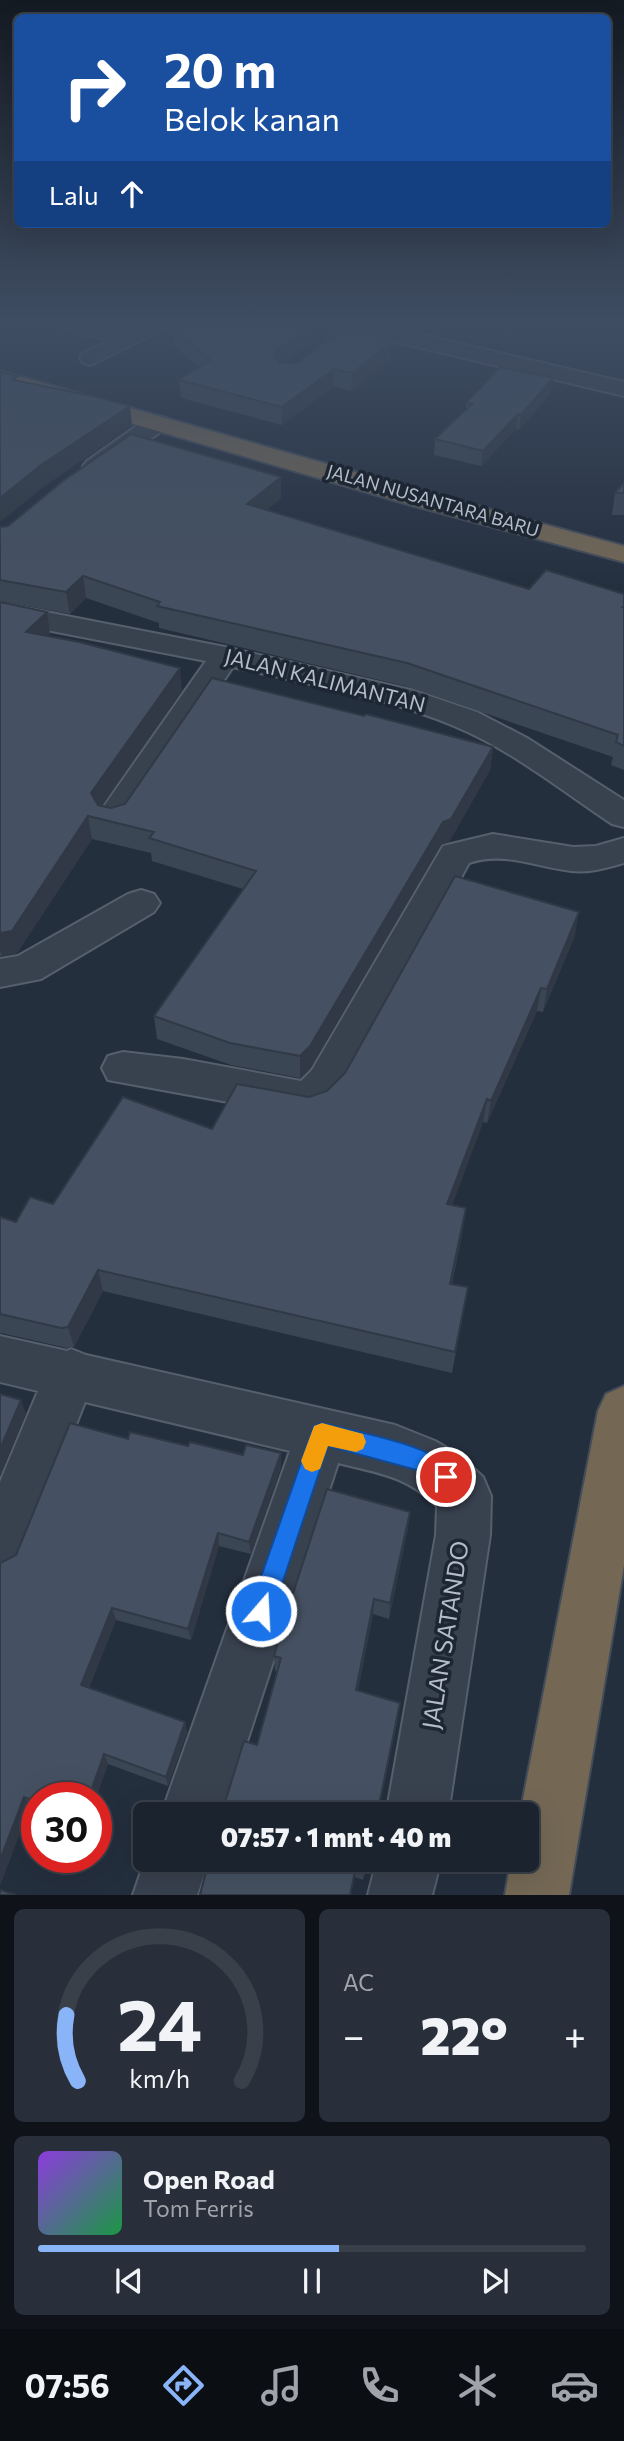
<!DOCTYPE html>
<html lang="id">
<head>
<meta charset="utf-8">
<style>
  body { margin:0; font-family:Commissioner,sans-serif; background:#282f3a; color:#f1f3f6; height:100vh; display:flex; flex-direction:column; font-size:26px; white-space:nowrap }
  * { box-sizing:border-box; margin:0 }
  p { font-size:23px; color:#a0a4aa }
  .icon { flex:none; width:38px; height:38px; fill:none; stroke:currentColor; stroke-width:2; stroke-linecap:round; stroke-linejoin:round }
  .map { position:relative; height:1895px; overflow:hidden }
  .sheet { display:flex; flex-direction:column; gap:14px; padding:14px; background:#0f1319; flex:1 }
  .sheet>* { flex:none }
  .top-card { position:absolute; left:14px; top:14px; width:597px; height:214px; border-radius:10px; box-shadow:0 7px 28px #0002,0 0 0 2px #39404a; background:#1a4fa0; color:#fff; overflow:hidden }
  .speed { position:absolute; left:21px; top:1782px; display:flex; gap:14px; font-size:35px; font-weight:700; text-align:center }
  .speed>* { display:grid; place-content:center; width:91px; height:91px; border-radius:50%; background:#1b232e; box-shadow:0 7px 28px #0002,0 0 0 2px #39404a; line-height:1 }
  .speed .limit { border:10px solid #d22; background:#fff; color:#111 }
  .pin { position:absolute; display:grid; place-items:center; width:60px; height:60px; color:#fff; margin:-30px; border:4px solid #fff; border-radius:50%; box-shadow:0 2px 7px #0007 }
  .me { position:absolute; width:77px; margin:-38px; rotate:19deg; stroke-linejoin:round; filter:drop-shadow(0 0 5px #0008) }
  .turn { display:flex; align-items:center; gap:24px; height:147px; padding:0 35px; font-size:32px }
  .turn .icon { width:91px; height:91px; stroke-width:2.5 }
  .turn b { display:block; font-size:49px; line-height:60px }
  .then { display:flex; align-items:center; height:66px; padding:0 35px; background:#0003; gap:14px; font-size:26px }
  .big { font-size:52px; font-weight:800; line-height:1.1 }
  .sheet .tile { flex:1; display:flex; flex-direction:column; justify-content:center; gap:10px; min-width:0; padding:0 24px; border-radius:10px; background:#282f3a }
  .sheet .dial { align-items:center; gap:0 }
  .dial svg { height:182px; overflow:visible; fill:none; stroke:#39404a; stroke-width:7; stroke-linecap:round; text-anchor:middle }
  .dial text { fill:#f1f3f6; stroke:none }
  .song { display:flex; align-items:center; gap:21px }
  .cover { width:84px; height:84px; border-radius:10px; background:linear-gradient(135deg,hsl(270 70% 55%),hsl(140 70% 35%)) }
  .played { height:7px; border-radius:4px; background:linear-gradient(90deg,#8ab4f8 55%,#39404a 55%) }
  .keys { display:flex; justify-content:space-around; direction:ltr }
  .heat { display:flex; justify-content:space-between; align-items:center; font-size:38px; direction:ltr }
  .sheet .tiles { flex:1; display:grid; gap:14px; grid-template-columns:1fr 1fr }
  .tile:last-child { grid-column:span 2 }
  .trip { position:absolute; left:133px; top:1802px; width:406px; height:70px; border-radius:10px; background:#1b232e; box-shadow:0 7px 28px #0002,0 0 0 2px #39404a; font-weight:800; line-height:70px; text-align:center }
  .tab-bar { display:flex; height:112px; justify-content:space-around; align-items:center; background:#0b0e12; color:#a0a4aa }
  .tab-bar .icon { width:49px; height:49px }
  .tab-bar .selected { color:#8ab4f8 }
  .tab-bar b { font-size:32px; color:#f1f3f6 }
  .map>svg:first-child { display:block }
  .lines { fill:none; stroke-linecap:round; stroke-linejoin:round }
  .minor-casing { stroke:#565f6c; stroke-width:4 }
  .highway-casing { stroke:#434c59; stroke-width:4 }
  .minor { fill:#38414e; fill-rule:evenodd }
  .highway { fill:#746855; fill-rule:evenodd }
  .wall { fill:#3b4654 }
  .shaded-wall { fill:#303945 }
  .building { fill:#455162; stroke:#303945; stroke-width:2 }
  .route { fill:#1a73e8; stroke:#114b97; stroke-width:2 }
  .slow { fill:#f59e0b }
  .labels { text-anchor:middle; stroke-width:7; stroke-linejoin:round; paint-order:stroke }
  .far-street-label { font-size:18px; fill:#b4bcc9; stroke:#1d2633 }
  .street-label { font-size:21px; fill:#b4bcc9; stroke:#1d2633 }
  .near-street-label { font-size:24px; fill:#b4bcc9; stroke:#1d2633 }
</style>
</head>
<body>
<div class="map">
<svg width="624" height="1895" viewBox="0 0 624 1895">
  <rect width="100%" height="100%" fill="#242f3e"/>
  <g class="lines">
    <g class="minor-casing">
      <path id="minor" d="M62,324h37l27,7 13,-7h27l-3,5 -72,36 -8,-2 -3,-5 3,-5 26,-13 -44,-11z
        M339,324h38l247,58v14l-282,-67z
        M157,416l9,2 3,5 -3,5 -61,43 -9,3 -9,-3 -4,-5 4,-5 61,-43z
        M0,603l225,44 190,44 62,21 50,26 97,62v27l-12,-3c-51,-34 -102,-75 -158,-98 -70,-30 -148,-42 -221,-59l-107,158 -12,3 -12,-3 -5,-8 5,-8 104,-148 -206,-40z
        M493,834l80,13 23,-1 28,-8v25c-18,5 -34,10 -53,8 -35,-4 -67,-20 -102,-8l-127,231 -17,18 -15,5 -202,-37 -6,-12 6,-12 15,-4 60,7 118,22 11,-11 131,-224z
        M141,890l13,4 6,9 -6,9 -113,67 -41,8v-28l18,-3 110,-62z
        M0,1336l67,15 4,-2 15,6 309,70 40,16 24,14 24,22 8,19 -1,39 -42,280h-62l50,-280 1,-29c-30,-30 -59,-33 -99,-43l-115,352h-62l129,-364 -205,-49 -66,165 -19,9v-94l38,-91 -38,-9z
        M145,1860h64l-12,35h-64z
        M377,1860h64l-9,35h-64z"/>
    </g>
    <g class="highway-casing">
      <path id="highway" d="M0,371l429,122 195,53v16l-213,-57 -411,-120z
        M624,1386v179l-55,330h-64l6,-35h16v-45h-7l78,-404 8,-17z"/>
    </g>
    <use href="#minor" class="minor"/>
    <use href="#highway" class="highway"/>
  </g>
  <path class="wall" d="M311,325v17l-28,21 108,-3 -40,31 -17,-5 -52,39 -101,-27 -2,-18 20,-13 -24,-20 -2,-18z
    M551,393l-32,37 -3,-1 -35,37 -47,-11 1,-16 31,-29v-7z
    M281,477v21l-15,12 263,79 95,5v176l-13,-5 2,-8 -208,-71 -246,-58v-5l-73,-25 -16,16 -70,-13v-74z
    M624,483v32h-12l3,-22z
    M0,602l50,31 -2,3 134,54 -80,116 9,2 14,-4 239,-88 129,31 -3,23 -41,72 -8,3 -131,223 -10,10 -69,-13 -74,-26 -3,-23 89,-127 -91,-28 -1,-8 -59,-14 -75,114 -17,3z
    M575,935l-32,77 -6,-1 -50,112 -4,-1 -31,83 11,25 -11,54 16,3 -16,86 -349,-82 -29,56 -7,1 -66,-15 -1,2v-118l16,5 196,-93 115,-38z
    M128,1439l60,7 55,9 38,-2v14l-30,87 -32,-8 -28,94 -75,-20 -27,67 96,35 2,10 -19,54 -60,-22 -12,34v-1h-59v12l-7,-3 -30,79 16,-330z
    M408,1528l-19,91 -16,-5 -15,76 40,27 -21,98h-156l36,-70 20,-74h-2l-1,-15z
    M209,1860h159l-5,20 -9,-3 -3,18h-151z"/>
  <path class="shaded-wall" d="M311,325v17l-33,25 -4,-10 3,-8z
    M391,343v17l-40,31 1,-18z
    M334,369v17l-52,39v-18z
    M553,378l-2,15 -32,37 2,-15z
    M130,406l2,20 -87,60 -45,36v-24l41,-33z
    M518,414l-2,15 -35,37 2,-15z
    M281,477v21l-34,27v-21z
    M83,576l3,22 -16,16 -4,-22z
    M47,612l3,21 -20,21 -4,-22z
    M180,668l2,22 -87,126 -4,-23z
    M493,747l-3,23 -41,72 -8,3 -131,223 -10,10v-22l143,-234z
    M88,816l4,23 -75,114 -15,3 -2,-6v-17z
    M579,912l-4,23 -32,77 4,-23z
    M541,988l-4,23 -50,112 4,-22z
    M487,1099l-4,23 -39,104 3,-22z
    M466,1208l-3,22 -16,75 3,-21z
    M98,1270l5,21 -29,56 -6,-20z
    M21,1400l5,14 -26,62v-27z
    M281,1453v14l-30,87 -2,-12z
    M410,1512l-2,16 -19,91 1,-16z
    M218,1533l1,13 -28,94 -3,-11z
    M374,1599l-1,15 -18,89 1,-13z
    M112,1608l4,12 -30,76 -5,-11z
    M185,1722l2,10 -19,54 -2,-9z
    M104,1754l4,10 -12,34v-1h-7z
    M24,1797l6,9 -30,79v-25z"/>
  <path class="building" d="M189,324l122,1 -34,24 -3,8 6,6h17l43,-32 51,12 -39,30 -18,-4 -52,38 -103,-27 31,-20 -37,-31z
    M500,367l53,11 -32,37 -3,-1 -35,37 -48,-12 37,-35 -6,-1z
    M0,372l18,4 -5,4 80,16 37,10 -89,59 -41,33z
    M131,434l150,43 -34,27 282,85 17,-19 78,24v12l-1,1h1v139l-8,-4 2,-7 -211,-72 -250,-57 3,-4 -77,-26 -17,16 -66,-12v-53l8,-1 55,-45z
    M624,483v10h-9z
    M0,602l47,10 -21,20 53,10 101,26 -89,125 7,12 13,3 14,-4 87,-126 152,38 2,-2 127,33 -42,72 -8,3 -133,224 -10,10 -70,-13 -76,-27 102,-145 -107,-33 5,-6 -66,-16 -76,115 -12,2z
    M455,876l124,36 -32,77 -6,-1 -50,113 -4,-2 -40,105 19,4 -16,76 18,3 -13,65 -357,-82 -30,57 -7,1 -61,-14v-97l16,5 14,-25 23,7 70,-107 89,32 25,-45 72,13 18,-6 18,-18z
    M0,1394l21,6 -21,49z
    M70,1423l58,16 2,-7 58,14 2,-4 53,13 3,-10 35,8 -32,89 -31,-9 -30,96 -76,-21 -31,77 104,37 -19,55 -62,-23 -15,43h-52v5l-13,-5 -24,63v-297l16,-8z
    M327,1489l83,23 -20,91 -16,-4 -18,91 44,13 -23,112h-156l23,-74 13,4 24,-87 -7,-2 9,-32z
    M209,1860h158l-2,10 -9,-3 -6,28h-150z
    M0,1890l16,5h-16z"/>
  <linearGradient id="sky" x2="0" y2="1"><stop stop-color="#141a22"/><stop offset="0.55" stop-color="#3f4d63"/><stop offset="1" stop-color="#3f4d63" stop-opacity="0"/></linearGradient>
  <rect width="624" height="589" fill="url(#sky)"/>
  <path class="route" d="M322,1423c33,9 121,22 135,54l-3,8 -8,3 -26,-17 -92,-25 -55,165 -4,9 -8,3 -8,-3 -4,-9 62,-177 3,-8z"/>
  <path class="slow" d="M322,1423l41,11 3,8 -3,7 -7,3 -28,-6 -8,23 -8,3 -7,-3 -4,-8 13,-35z"/>
  <g class="labels">
    <g class="far-street-label">
      <text transform="translate(433 501) rotate(16)" y="6">JALAN NUSANTARA BARU</text>
    </g>
    <g class="street-label">
      <text transform="translate(325 681) rotate(14)" y="7">JALAN KALIMANTAN</text>
    </g>
    <g class="near-street-label">
      <text transform="translate(446 1635) rotate(-81)" y="8">JALAN SATANDO</text>
    </g>
  </g>
</svg>
<div class="speed"><div class="limit">30</div></div>
<div class="pin" style="left:446px;top:1477px;background:#d93025"><svg class="icon" aria-label="arrive" viewBox="0 0 24 24"><path d="M6 21V4h12l-3 4 3 4H6"/></svg></div>
<svg class="me" style="left:261px;top:1611px" viewBox="-20 -20 40 40"><circle r="17" fill="#1a73e8" stroke="#fff" stroke-width="3"/><path d="M0-11L8 9 0 5-8 9z" fill="#fff"/></svg>
<div class="trip">07:57 · 1 mnt · 40 m</div>
<div class="top-card">
<div class="turn"><svg class="icon" aria-label="right" viewBox="0 0 24 24"><path d="M7 20v-9h11M14 6l5 5-5 5"/></svg><div><b>20 m</b>Belok kanan</div></div>
<div class="then">Lalu<svg class="icon" aria-label="ahead" viewBox="0 0 24 24"><path d="M12 20V5M6 11l6-6 6 6"/></svg></div>
</div>
</div>
<section class="sheet">
<div class="tiles">
<div class="tile dial"><svg viewBox="0 0 100 80">
<path d="M14 69A42 42 0 1 1 86 69"/>
<path d="M14 69A42 42 0 0 1 9 40" stroke="#8ab4f8"/>
<text x="50" y="56" font-size="32" font-weight="700">24</text>
<text x="50" y="72" font-size="11">km/h</text>
</svg></div>
<div class="tile"><p>AC</p>
<div class="heat"><a>−</a><b class="big">22°</b><a>+</a></div>
</div>
<div class="tile">
<div class="song"><i class="cover"></i><div><b>Open Road</b><p>Tom Ferris</p></div></div>
<div class="played"></div>
<div class="keys"><svg class="icon" aria-label="previous" viewBox="0 0 24 24"><path d="M18 5L8 12l10 7zM5 5v14"/></svg><svg class="icon" aria-label="pause" viewBox="0 0 24 24"><path d="M8 5v14M16 5v14"/></svg><svg class="icon" aria-label="next" viewBox="0 0 24 24"><path d="M6 5l10 7-10 7zM19 5v14"/></svg></div>
</div>
</div>
</section>
<nav class="tab-bar">
<b>07:56</b>
<svg class="icon selected" aria-label="directions" viewBox="0 0 24 24"><path d="M12 3l9 9-9 9-9-9zM9 14v-3h6M13 9l2 2-2 2"/></svg>
<svg class="icon" aria-label="music" viewBox="0 0 24 24"><path d="M9 18V5l10-2v13"/><circle cx="6" cy="18" r="3"/><circle cx="16" cy="16" r="3"/></svg>
<svg class="icon" aria-label="phone" viewBox="0 0 24 24"><path d="M5 4h4l2 5-3 2q2 4 5 5l2-3 5 2v4C11 20 4 13 5 4z"/></svg>
<svg class="icon" aria-label="climate" viewBox="0 0 24 24"><path d="M12 3v18M4 7l16 10M4 17L20 7"/></svg>
<svg class="icon" aria-label="car" viewBox="0 0 24 24"><path d="M5 17H2v-5l4-1 3-4h7l3 4 3 1v5h-3M9 17h6M6 11h13"/><circle cx="7" cy="17" r="2"/><circle cx="17" cy="17" r="2"/></svg>
</nav>
</body>
</html>
